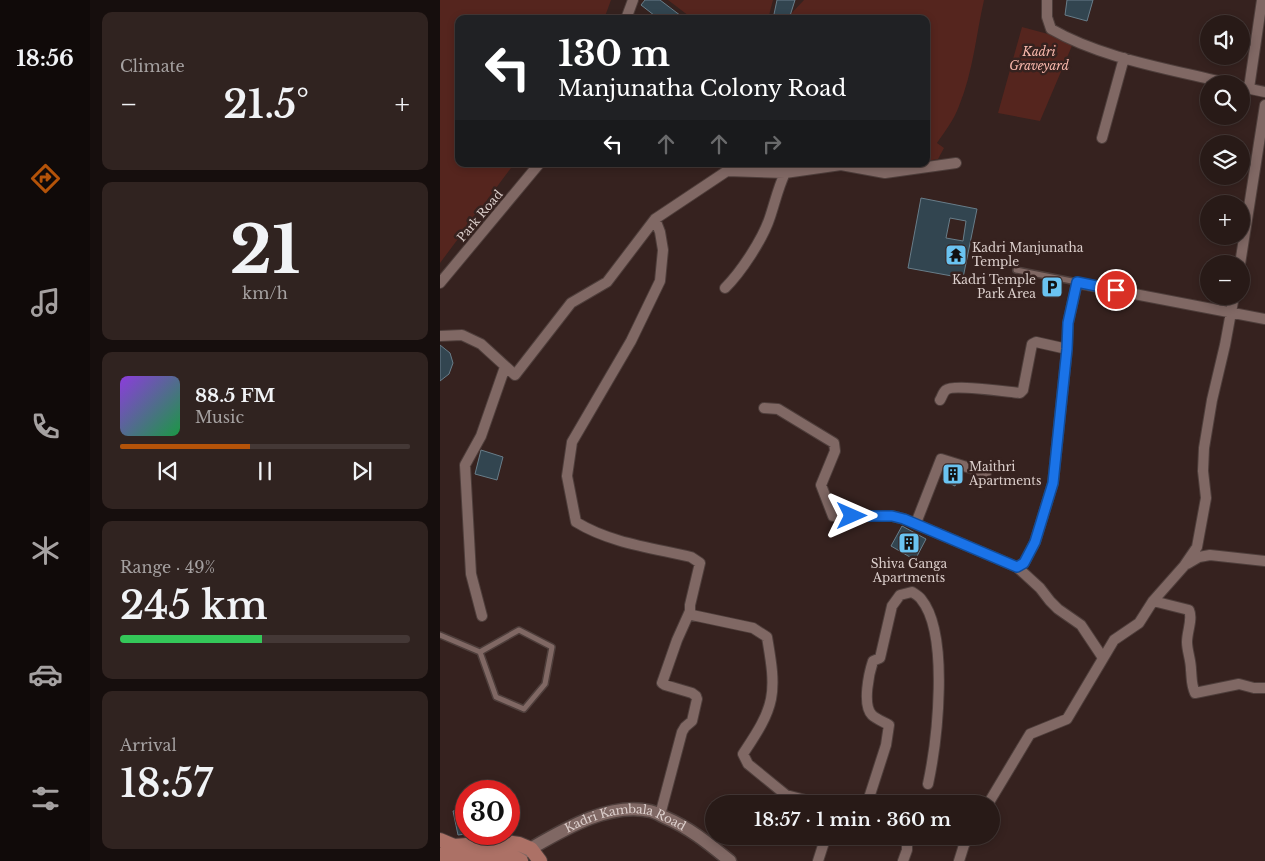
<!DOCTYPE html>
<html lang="en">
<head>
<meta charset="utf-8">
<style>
  body { margin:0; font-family:"Libre Baskerville",serif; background:#302320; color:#f1f3f6; height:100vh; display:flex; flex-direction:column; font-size:19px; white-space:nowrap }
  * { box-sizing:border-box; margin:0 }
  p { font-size:16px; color:#a5a1a1 }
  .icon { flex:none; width:28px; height:28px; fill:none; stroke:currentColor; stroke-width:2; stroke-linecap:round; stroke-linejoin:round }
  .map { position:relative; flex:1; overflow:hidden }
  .sheet { display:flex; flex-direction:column; gap:12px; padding:12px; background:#160e0d; width:350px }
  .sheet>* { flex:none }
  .top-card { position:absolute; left:15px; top:15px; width:475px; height:152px; border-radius:10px; box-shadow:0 2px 8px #0003,0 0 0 1px #443836; background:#202124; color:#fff; overflow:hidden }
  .controls { position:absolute; left:760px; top:15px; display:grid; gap:10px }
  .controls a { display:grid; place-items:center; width:50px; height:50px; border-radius:50%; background:#281a17; box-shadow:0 2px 8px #0003,0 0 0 1px #443836; font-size:25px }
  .speed { position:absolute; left:15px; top:780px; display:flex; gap:10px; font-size:25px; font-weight:700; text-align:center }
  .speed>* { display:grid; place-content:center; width:65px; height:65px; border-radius:50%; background:#281a17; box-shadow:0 2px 8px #0003,0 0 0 1px #443836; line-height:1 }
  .speed .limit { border:8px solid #d22; background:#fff; color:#111 }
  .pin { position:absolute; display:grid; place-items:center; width:42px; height:42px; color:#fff; margin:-21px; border:2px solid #fff; border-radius:50%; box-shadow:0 1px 5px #0007 }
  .me { position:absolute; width:55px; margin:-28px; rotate:90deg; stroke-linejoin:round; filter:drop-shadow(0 0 4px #0008) }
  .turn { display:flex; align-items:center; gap:18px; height:105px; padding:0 20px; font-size:22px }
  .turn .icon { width:65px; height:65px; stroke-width:2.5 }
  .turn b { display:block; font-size:35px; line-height:42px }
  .lanes { display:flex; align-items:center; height:48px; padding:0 20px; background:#0003; justify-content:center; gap:25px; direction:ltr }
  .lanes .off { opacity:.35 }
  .big { font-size:38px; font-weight:600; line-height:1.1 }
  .sheet .tile { flex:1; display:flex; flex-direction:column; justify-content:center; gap:8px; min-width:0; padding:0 18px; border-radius:10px; background:#302320 }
  .sheet .dial { align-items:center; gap:0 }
  .dial b { font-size:65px; line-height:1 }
  .song { display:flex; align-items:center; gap:15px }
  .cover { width:60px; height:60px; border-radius:8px; background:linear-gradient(135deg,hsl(270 70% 55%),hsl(140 70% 35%)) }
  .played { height:5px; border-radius:2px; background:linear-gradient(90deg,#b45309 45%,#443836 45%) }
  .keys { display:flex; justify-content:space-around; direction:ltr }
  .heat { display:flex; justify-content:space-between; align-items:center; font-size:28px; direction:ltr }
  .charge { height:8px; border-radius:4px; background:linear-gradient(90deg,#34c759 49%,#443836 0) }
  .trip { position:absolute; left:265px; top:795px; width:295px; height:50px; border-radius:25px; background:#281a17; box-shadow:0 2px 8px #0003,0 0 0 1px #443836; font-weight:600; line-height:50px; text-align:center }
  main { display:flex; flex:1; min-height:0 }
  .tabs { display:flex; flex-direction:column; width:90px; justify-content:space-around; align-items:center; background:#100a09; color:#a5a1a1 }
  .tabs .icon { width:35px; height:35px }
  .tabs .selected { color:#b45309 }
  .tabs b { font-size:22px; color:#f1f3f6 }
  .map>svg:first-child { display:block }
  .green { fill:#55251e }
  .building { fill:#324550; stroke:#687d89; fill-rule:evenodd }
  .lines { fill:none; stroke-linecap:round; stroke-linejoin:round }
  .service-casing { stroke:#4e3e3b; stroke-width:8 }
  .minor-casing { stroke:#4e3e3b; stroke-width:12 }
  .tertiary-casing { stroke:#4e3e3b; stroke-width:15 }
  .primary-casing { stroke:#4e3e3b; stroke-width:16 }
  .service { stroke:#806864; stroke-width:5 }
  .minor { stroke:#806864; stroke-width:10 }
  .tertiary { stroke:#806864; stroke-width:12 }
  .primary { stroke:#ac7166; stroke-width:14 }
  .route-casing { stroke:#114b97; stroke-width:12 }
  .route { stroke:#1a73e8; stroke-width:9 }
  .labels { text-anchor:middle; stroke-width:5; stroke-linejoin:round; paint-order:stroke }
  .park-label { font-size:12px; font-style:italic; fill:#f8b8ac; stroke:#36221f }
  .street-label { font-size:12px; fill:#dccfcc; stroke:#36221f }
  .poi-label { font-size:12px; fill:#dccfcc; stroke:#36221f; text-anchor:start }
</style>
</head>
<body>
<main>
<nav class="tabs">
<b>18:56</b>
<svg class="icon selected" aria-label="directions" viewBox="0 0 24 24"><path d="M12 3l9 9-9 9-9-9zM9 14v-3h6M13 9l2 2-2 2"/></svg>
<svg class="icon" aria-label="music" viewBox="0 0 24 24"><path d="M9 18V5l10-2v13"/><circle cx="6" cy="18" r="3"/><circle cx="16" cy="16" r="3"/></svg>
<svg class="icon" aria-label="phone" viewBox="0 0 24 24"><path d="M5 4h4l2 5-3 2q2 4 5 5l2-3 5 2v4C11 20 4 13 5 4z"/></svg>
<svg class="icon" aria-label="climate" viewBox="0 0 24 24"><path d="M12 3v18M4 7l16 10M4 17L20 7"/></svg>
<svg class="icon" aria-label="car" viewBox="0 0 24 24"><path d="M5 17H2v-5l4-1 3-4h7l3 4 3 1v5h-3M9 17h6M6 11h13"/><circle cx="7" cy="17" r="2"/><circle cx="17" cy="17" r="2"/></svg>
<svg class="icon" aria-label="filters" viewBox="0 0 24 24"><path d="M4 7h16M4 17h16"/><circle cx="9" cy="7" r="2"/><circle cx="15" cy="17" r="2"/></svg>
</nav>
<section class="sheet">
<div class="tile"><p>Climate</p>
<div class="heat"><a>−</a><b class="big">21.5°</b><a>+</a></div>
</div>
<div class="tile dial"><b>21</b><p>km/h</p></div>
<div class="tile">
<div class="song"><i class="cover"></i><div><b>88.5 FM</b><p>Music</p></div></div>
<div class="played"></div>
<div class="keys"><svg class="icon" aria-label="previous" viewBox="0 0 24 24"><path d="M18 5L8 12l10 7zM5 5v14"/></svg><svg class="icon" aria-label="pause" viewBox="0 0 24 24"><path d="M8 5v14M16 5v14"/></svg><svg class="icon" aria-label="next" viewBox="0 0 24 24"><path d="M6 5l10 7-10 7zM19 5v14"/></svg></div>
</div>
<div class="tile"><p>Range · 49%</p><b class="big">245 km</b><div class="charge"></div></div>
<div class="tile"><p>Arrival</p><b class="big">18:57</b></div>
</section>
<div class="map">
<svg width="825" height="861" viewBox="0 0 825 861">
  <rect width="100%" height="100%" fill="#36221f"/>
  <path class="green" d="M0,0h171l-7,19h-145v145h55l-74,99z
    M228,0h105l-5,19h-75z
    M364,0h180c-8,35 -11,72 -25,106 -5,14 -14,25 -22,37l7,5 -6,11 -12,2v-142h-140z
    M582,27l52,14 -34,80 -42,-8z"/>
  <path class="building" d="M205,0h15l25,19h-26l-18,-14z
    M337,0h18l-6,19h-16z
    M627,0h26l-6,21 -22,-6z
    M481,198l56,11 -14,69 -55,-10zM510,218l16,3 -3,20 -17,-3z
    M0,345l10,8 3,10 -4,11 -9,7z
    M41,450l22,7 -6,23 -22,-6z
    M507,468l14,4 -6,14 -12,-6z
    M462,526l24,13 -11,21 -24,-14z
    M26,809v25l-8,1 -5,-24z"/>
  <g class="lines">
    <g class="service-casing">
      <path id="service" d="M576,270l61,12
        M0,635l40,17 16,45 28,12 21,-25 7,-37 -33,-17 -39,22"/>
    </g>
    <g class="minor-casing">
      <path id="minor" d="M607,0v17l4,12c52,30 120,40 179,55
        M186,19l7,-19
        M801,87l24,5
        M809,88l13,-88
        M662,138l22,-80
        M215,219l5,13 3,18 -3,31 -29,60 -59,101 -5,34 9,46c34,21 77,26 115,35l9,6 -10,42v6l2,4 61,13 14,9c3,19 8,42 4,62 -4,20 -17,38 -28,55l5,10 38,31 35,9
        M800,264l25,-159
        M0,283l99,-119
        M285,288c16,-16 38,-49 45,-71 5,-15 8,-29 15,-44l56,-8 44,8 71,-10
        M0,336l22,-1 19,9 34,31 56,-72 36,-21 48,-63 72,-48 58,2
        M500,400c2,-3 3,-8 6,-10 7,-6 62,2 74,3l3,-3 9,-46 4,-2 31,7
        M324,408l14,1 56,34 1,8 -14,34 12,31h59l12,3 113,48 7,-4 11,-21 18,-59 14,-134 1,-26 9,-40 188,36
        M476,523l25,-64 45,14
        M747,564l12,-7 11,-2 55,6
        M577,567l23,21 10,13 8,8 23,16 22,33
        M713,601l36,9c4,9 -2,21 -2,32 0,9 4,18 4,28 1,9 0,14 4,23l44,-9 15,4h11
        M42,616l-11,-42 -6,-109 16,-29 24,-69
        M427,804l19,-59 3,-20c-5,-3 -13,-6 -17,-10 -10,-10 -3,-42 1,-54l7,-3 12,-52 8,-11 12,-3c3,2 7,4 9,7 29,35 16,143 7,185
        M548,804l42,-70 37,-15 47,-79 25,-17 14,-22 31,-35 13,-19 9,-49 -3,-27 1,-23 8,-48 13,-55 9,-49
        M220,815l22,-83 3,-5 7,-6 5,-22 -1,-3 -4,-3 -27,-8 -3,-2 15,-43 13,-29
        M457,836l10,7v7l-4,11
        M378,861l8,-25
        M519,861l5,-16 5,-9"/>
    </g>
    <g class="tertiary-casing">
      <g id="tertiary">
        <path id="s1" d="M76,857c38,-21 88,-56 134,-46 5,1 10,4 14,6 26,11 44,26 66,44"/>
      </g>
    </g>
    <g class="primary-casing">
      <path id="primary" d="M0,840l14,6 52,-4 13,2 12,5 9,12
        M0,855h70l11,6"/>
    </g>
    <use href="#service" class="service"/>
    <use href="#minor" class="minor"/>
    <use href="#tertiary" class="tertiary"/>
    <use href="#primary" class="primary"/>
  </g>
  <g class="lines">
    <g class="route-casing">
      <path id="route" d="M412,516h40l12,3 113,48 7,-4 11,-21 18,-59 14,-134 1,-26 9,-41 39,8"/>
    </g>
    <use href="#route" class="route"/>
  </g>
  <defs>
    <g id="temple-square" transform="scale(1.125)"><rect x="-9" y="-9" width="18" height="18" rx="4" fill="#6ac3f1" stroke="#36221f"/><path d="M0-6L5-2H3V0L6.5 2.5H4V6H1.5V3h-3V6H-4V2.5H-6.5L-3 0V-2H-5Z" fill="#111"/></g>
    <g id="parking-square" transform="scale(1.125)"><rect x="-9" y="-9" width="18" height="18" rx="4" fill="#6ac3f1" stroke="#36221f"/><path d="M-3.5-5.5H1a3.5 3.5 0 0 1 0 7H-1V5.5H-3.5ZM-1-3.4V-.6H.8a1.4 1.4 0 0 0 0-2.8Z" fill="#111"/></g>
    <g id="building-square" transform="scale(1.125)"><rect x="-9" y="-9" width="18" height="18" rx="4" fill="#6ac3f1" stroke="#36221f"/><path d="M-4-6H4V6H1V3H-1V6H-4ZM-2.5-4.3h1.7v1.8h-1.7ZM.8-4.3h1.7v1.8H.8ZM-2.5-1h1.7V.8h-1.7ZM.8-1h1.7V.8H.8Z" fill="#111"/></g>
  </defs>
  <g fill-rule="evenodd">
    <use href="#temple-square" x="516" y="255"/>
    <use href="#parking-square" x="612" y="287"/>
    <use href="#building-square" x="513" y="474"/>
    <use href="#building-square" x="469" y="543"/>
  </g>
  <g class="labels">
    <g class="park-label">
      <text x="599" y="56">Kadri<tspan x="599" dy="14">Graveyard</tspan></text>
    </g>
    <g class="street-label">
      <text transform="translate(40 216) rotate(-50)" y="4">Park Road</text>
      <text dy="4" stroke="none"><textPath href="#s1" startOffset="120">Kadri Kambala Road</textPath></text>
    </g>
    <g class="poi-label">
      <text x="532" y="252">Kadri Manjunatha<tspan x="532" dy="14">Temple</tspan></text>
      <text x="596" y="284" text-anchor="end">Kadri Temple<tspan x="596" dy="14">Park Area</tspan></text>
      <text x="529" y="471">Maithri<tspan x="529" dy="14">Apartments</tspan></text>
      <text x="469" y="568" text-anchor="middle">Shiva Ganga<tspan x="469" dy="14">Apartments</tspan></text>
    </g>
  </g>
</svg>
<div class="controls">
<a><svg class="icon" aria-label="sound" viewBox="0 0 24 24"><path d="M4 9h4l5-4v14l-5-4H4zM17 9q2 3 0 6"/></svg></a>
<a><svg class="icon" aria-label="search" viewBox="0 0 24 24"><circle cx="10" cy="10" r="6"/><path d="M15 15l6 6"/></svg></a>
<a><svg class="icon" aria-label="layers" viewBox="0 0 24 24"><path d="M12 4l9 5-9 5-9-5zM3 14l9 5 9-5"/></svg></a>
<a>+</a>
<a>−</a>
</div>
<div class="speed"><div class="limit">30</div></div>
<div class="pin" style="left:676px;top:290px;background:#d93025"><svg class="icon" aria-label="arrive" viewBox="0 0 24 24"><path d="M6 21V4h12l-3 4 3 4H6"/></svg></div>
<svg class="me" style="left:412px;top:516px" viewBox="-20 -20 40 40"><path d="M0-17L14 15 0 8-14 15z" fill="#1a73e8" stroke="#fff" stroke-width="4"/></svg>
<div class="trip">18:57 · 1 min · 360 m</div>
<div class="top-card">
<div class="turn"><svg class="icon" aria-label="left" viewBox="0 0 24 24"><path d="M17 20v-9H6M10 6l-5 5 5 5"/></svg><div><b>130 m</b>Manjunatha Colony Road</div></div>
<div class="lanes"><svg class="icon" aria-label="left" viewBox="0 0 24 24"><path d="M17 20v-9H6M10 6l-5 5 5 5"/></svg><svg class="icon off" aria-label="ahead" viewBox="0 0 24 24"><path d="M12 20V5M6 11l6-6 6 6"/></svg><svg class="icon off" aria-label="ahead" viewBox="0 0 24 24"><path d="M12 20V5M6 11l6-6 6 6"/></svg><svg class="icon off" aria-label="right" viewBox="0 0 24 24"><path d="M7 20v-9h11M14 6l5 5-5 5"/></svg></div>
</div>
</div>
</main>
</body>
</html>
